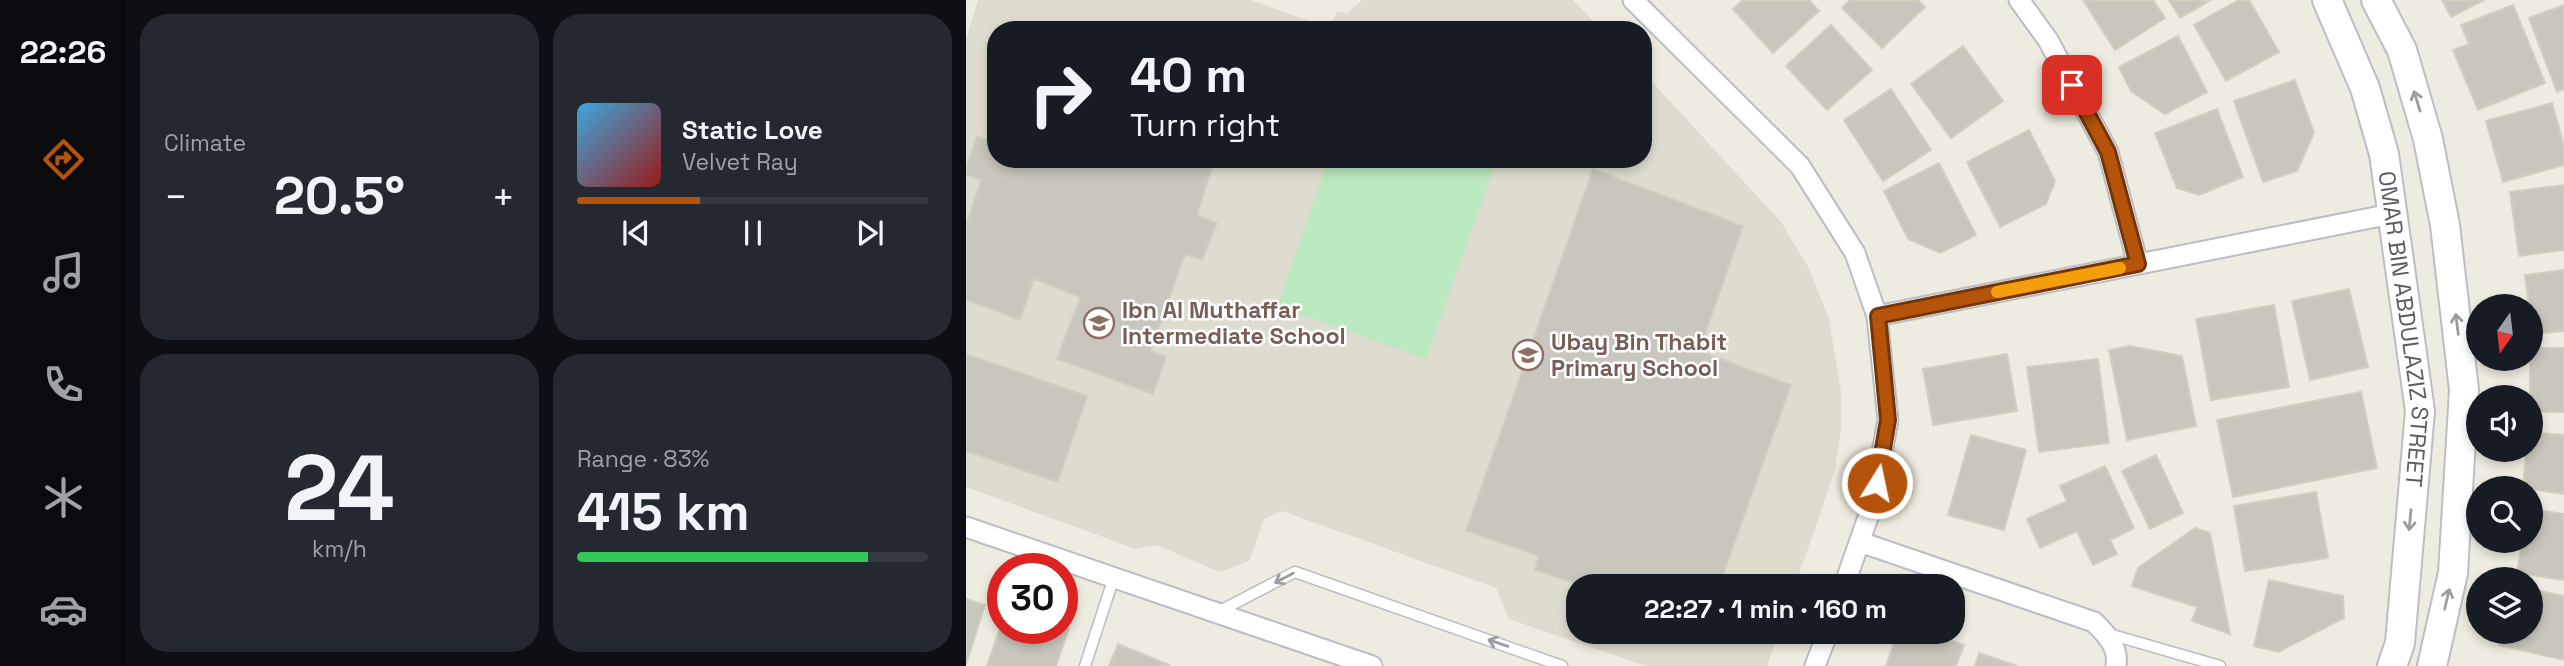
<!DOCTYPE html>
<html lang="en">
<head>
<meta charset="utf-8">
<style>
  body { margin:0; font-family:"Space Grotesk",sans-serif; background:#242831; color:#f1f3f6; height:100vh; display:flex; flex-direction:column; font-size:26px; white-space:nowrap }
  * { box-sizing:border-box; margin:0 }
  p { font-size:23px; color:#9ea1a6 }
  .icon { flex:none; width:38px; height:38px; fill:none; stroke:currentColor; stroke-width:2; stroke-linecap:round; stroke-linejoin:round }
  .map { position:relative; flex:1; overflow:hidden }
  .sheet { display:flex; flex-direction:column; gap:14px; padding:14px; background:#0d0f14; width:840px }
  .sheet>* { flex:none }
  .top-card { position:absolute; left:21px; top:21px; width:665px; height:147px; border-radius:28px; box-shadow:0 4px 10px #0003; background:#171b24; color:#f1f3f6; overflow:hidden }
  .needle { width:46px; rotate:194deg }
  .fabs { position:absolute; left:1500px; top:294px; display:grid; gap:14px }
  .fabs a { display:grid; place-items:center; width:77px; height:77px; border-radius:50%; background:#171b24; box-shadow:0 4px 10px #0003; font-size:35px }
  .speed { position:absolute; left:21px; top:553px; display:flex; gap:14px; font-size:35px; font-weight:700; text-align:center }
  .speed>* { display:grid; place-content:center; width:91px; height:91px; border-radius:50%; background:#171b24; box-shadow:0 4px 10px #0003; line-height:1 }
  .speed .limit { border:10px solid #d22; background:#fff; color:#111 }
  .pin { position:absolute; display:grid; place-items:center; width:60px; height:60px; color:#fff; margin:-30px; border-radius:14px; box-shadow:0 4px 10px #0006 }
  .me { position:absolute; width:77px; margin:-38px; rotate:10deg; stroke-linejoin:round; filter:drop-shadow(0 0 5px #0008) }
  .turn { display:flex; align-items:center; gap:24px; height:147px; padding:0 28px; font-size:32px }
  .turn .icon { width:91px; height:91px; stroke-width:2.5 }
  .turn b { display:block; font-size:49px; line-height:60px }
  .big { font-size:52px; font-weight:700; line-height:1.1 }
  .sheet .widget { flex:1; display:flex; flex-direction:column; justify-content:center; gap:10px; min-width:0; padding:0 24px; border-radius:28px; background:#242831 }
  .sheet .dial { align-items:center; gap:0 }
  .dial b { font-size:91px; line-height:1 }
  .song { display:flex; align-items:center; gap:21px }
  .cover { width:84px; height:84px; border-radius:10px; background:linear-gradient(135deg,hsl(200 70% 55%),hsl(0 70% 35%)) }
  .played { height:7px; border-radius:4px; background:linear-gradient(90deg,#b45309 35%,#363941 35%) }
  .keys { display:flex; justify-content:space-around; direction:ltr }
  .heat { display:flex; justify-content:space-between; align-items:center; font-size:38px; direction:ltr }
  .charge { height:10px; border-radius:5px; background:linear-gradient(90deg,#34c759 83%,#363941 0) }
  .sheet .tiles { flex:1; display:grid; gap:14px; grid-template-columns:repeat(2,1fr) }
  .trip { position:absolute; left:600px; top:574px; width:399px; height:70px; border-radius:28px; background:#171b24; box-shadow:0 4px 10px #0003; font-weight:700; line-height:70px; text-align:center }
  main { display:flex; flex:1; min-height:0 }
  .menu { display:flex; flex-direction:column; width:126px; justify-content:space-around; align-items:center; background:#090b0e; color:#9ea1a6 }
  .menu .icon { width:49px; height:49px }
  .menu .on { color:#b45309 }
  .menu b { font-size:32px; color:#f1f3f6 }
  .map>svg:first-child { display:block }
  .education { fill:#dddccf }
  .green { fill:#bae8bf }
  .building { fill:#c9c6bd; stroke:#d3cfbe; stroke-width:2 }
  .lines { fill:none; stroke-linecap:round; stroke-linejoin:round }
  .lane-casing { stroke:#bbbdc4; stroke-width:13 }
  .street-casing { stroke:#bbbdc4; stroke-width:23 }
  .secondary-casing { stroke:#bbbec6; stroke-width:32 }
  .lane { stroke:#fff; stroke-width:10 }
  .street { stroke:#fff; stroke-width:19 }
  .secondary { stroke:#fff; stroke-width:28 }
  .oneway { stroke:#9b9da1 }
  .route-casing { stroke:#753606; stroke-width:18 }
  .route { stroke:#b45309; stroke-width:12 }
  .slow { stroke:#f59e0b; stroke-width:12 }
  .labels { text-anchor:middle; stroke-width:5; stroke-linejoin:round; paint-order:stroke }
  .education-label { font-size:23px; font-weight:bold; fill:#785e54; stroke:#fff; text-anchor:start }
  .street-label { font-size:23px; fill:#595c63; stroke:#fff }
</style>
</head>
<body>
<main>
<nav class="menu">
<b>22:26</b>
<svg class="icon on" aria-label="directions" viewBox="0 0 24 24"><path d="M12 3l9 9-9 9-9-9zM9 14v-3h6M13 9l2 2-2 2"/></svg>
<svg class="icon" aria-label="music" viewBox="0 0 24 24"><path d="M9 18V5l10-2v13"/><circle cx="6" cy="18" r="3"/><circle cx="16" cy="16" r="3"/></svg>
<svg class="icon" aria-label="phone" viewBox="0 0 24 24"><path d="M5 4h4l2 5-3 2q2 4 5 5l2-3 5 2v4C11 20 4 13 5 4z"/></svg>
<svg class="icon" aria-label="climate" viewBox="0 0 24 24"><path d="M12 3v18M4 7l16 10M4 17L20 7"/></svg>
<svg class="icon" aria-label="car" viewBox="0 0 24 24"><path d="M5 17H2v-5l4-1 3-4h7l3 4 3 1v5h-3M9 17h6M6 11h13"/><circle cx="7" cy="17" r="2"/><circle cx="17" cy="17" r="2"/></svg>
</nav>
<section class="sheet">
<div class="tiles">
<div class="widget"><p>Climate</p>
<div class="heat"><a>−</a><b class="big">20.5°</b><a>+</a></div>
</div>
<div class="widget">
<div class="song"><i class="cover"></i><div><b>Static Love</b><p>Velvet Ray</p></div></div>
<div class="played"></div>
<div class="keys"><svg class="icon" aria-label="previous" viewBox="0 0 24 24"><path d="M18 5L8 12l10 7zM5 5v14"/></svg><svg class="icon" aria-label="pause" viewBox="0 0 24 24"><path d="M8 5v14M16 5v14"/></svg><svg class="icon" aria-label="next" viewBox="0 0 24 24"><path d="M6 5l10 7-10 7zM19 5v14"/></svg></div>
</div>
<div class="widget dial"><b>24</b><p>km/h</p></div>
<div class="widget"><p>Range · 83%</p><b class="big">415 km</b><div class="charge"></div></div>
</div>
</section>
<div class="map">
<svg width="1598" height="666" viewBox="0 0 1598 666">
  <rect width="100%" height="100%" fill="#eeece0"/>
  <path class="education" d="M12,0h273l80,29 6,-18 10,3 15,-14h211l29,30h-606v129h647v-87l138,150 27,45 21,52 12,72v37l-6,42 -40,116h-217v46h201l-12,34h-121l-137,-47 -13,-31 -214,-77 -18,8 -15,42 -29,11 -64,-27 -20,4 -170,-62v-447z"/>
  <path class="green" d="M363,159h168l-71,200 -149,-53z"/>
  <path class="building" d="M777,0h66l10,11 -46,42 -40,-44z
    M884,0h68l7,7 -43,41 -40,-40z
    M1117,0h70l12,18 -50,32z
    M1203,0h42l-31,18z
    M1273,0h10l30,52 -53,29 -32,-56z
    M1476,0h42l-33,17z
    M1547,5l32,78 -67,27 -25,-60 16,-6 -8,-19z
    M1598,5v84l-7,3 -28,-74z
    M865,25l41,45 -45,40 -41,-44z
    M1212,36l29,56 -42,22 -34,-23 -12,-24z
    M997,46l40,55 -52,37 -40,-54z
    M1329,80l19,53 -17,38 -34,11 -29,-81z
    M925,89l40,61 -48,31 -39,-61z
    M1586,103l12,43v19l-61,17 -17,-61z
    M1251,109l26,68 -44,18 -22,-7 -22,-55z
    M1063,130l26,51 -9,23 -46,23 -33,-65z
    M11,136l17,7 2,-6v22h219l-18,56 20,8 -15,37 -17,-6 -34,97 15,6 -13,37 -96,-35 23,-62 -46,-18 -14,41 -54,-20v-75l15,-45 -15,-6v-6z
    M973,163l37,72 -36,18 -32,-14 -24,-48z
    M627,169l150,57 -44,125 92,34 -72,201h-135l-49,-16 4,-14 -73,-25z
    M1598,185v65l-45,6 -9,-64z
    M1598,270v61l-32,3 -2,-28h-1l-4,-31z
    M1383,289l19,78 -58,13 -18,-79z
    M1308,305l15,82 -78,13 -15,-81z
    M1164,346l52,10 14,70 -69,14 -18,-90z
    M1564,348h34v64h-34z
    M0,354l121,42 -29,86 -92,-31z
    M1041,354l10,57 -84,14 -10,-56z
    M1132,359l11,84 -70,9 -12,-85z
    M1395,392l16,76 -144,29 -16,-77z
    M1564,432l34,3v59l-41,-6 3,-38h4z
    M1005,435l55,15 -22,80 -56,-15z
    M1190,455l27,58 -33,16 -28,-58z
    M1139,466l29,62 -24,12 7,14 -24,11 -16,-34 -37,17 -13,-29 40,-18 -7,-15z
    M1350,492l12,66 -83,13 -11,-65z
    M1564,509l34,5v66l-47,-7 5,-32h8z
    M1229,528l15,5 20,101 -38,-13 5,-14 -65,-21 6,-18z
    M1303,580l74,16 1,22 -66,34 -24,-6z
    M1564,589l34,7v64l-65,-15 3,-13h28z
    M0,599l19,6 -19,59z
    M37,620v8h59v-2l7,2 -13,38h-69z
    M932,632h29l37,13 -8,21h-70z
    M152,644l51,21v1h-60z
    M1013,653l38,13h-42z"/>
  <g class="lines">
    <g class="lane-casing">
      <path id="lane" d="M252,612l77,-40 267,94
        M1143,634l111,32
        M119,666l29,-89"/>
    </g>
    <g class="street-casing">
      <path id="street" d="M667,0l167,166 55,87 22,63 11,104 -15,83 -29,83
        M1053,0l29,40 60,112 30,112
        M911,316l514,-102
        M0,527l406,139
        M894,542l234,80c13,13 25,25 22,44
        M849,666l13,-34"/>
    </g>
    <g class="secondary-casing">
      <g id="secondary">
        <path id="s1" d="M1361,0l38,88 19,66 36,257 -20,232 -8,23"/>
        <path d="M1410,0l26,50 26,89 17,86 19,165 -11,183 -21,93"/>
      </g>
    </g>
    <use href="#lane" class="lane"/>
    <use href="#street" class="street"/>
    <use href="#secondary" class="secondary"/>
  </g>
  <defs><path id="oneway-shaft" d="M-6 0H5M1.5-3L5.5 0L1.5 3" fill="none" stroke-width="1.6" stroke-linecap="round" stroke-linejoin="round" transform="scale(1.75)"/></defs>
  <g class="oneway">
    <use href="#oneway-shaft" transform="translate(1451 101) rotate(-107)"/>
    <use href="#oneway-shaft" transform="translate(1491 324) rotate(-97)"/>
    <use href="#oneway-shaft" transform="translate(1444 520) rotate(95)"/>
    <use href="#oneway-shaft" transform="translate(318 578) rotate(153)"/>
    <use href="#oneway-shaft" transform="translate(1481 599) rotate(-77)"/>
    <use href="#oneway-shaft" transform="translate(532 643) rotate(-161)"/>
  </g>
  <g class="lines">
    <g class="route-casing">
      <path id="route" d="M911,483l11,-63 -10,-104 260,-52 -30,-112 -36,-67"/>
    </g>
    <use href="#route" class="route"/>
    <path class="slow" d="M1031,292l123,-24"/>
  </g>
  <defs>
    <g id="school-ring" transform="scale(1.575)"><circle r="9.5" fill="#fff" stroke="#8d6e63" stroke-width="1.5"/><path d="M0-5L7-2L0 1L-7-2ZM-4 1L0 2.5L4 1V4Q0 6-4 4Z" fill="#8d6e63"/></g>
  </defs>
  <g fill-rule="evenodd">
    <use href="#school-ring" x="133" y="323"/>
    <use href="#school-ring" x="562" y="355"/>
  </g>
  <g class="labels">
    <g class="education-label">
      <text x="156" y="318">Ibn Al Muthaffar<tspan x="156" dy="26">Intermediate School</tspan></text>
      <text x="585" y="350">Ubay Bin Thabit<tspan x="585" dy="26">Primary School</tspan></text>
    </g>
    <g class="street-label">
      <text dy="8" stroke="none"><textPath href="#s1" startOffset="341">OMAR BIN ABDULAZIZ STREET</textPath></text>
    </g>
  </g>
</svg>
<div class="fabs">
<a><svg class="needle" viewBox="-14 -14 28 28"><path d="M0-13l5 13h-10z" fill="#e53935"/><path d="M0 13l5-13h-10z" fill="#9ea1a6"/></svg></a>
<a><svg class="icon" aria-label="sound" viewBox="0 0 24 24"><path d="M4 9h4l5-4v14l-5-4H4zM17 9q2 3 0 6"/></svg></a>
<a><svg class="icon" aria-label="search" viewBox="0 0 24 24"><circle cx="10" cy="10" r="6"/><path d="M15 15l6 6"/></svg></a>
<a><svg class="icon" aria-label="layers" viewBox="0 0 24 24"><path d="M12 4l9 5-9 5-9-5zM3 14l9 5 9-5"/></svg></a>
</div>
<div class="speed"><div class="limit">30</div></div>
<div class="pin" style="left:1106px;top:85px;background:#d93025"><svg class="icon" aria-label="arrive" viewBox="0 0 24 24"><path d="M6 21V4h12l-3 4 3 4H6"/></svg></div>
<svg class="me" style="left:911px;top:483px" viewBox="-20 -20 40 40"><circle r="17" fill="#b45309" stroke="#fff" stroke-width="3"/><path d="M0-11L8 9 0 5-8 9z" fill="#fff"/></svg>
<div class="trip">22:27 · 1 min · 160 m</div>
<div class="top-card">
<div class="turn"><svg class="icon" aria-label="right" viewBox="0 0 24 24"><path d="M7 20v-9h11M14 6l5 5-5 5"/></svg><div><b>40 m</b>Turn right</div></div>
</div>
</div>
</main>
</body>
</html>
